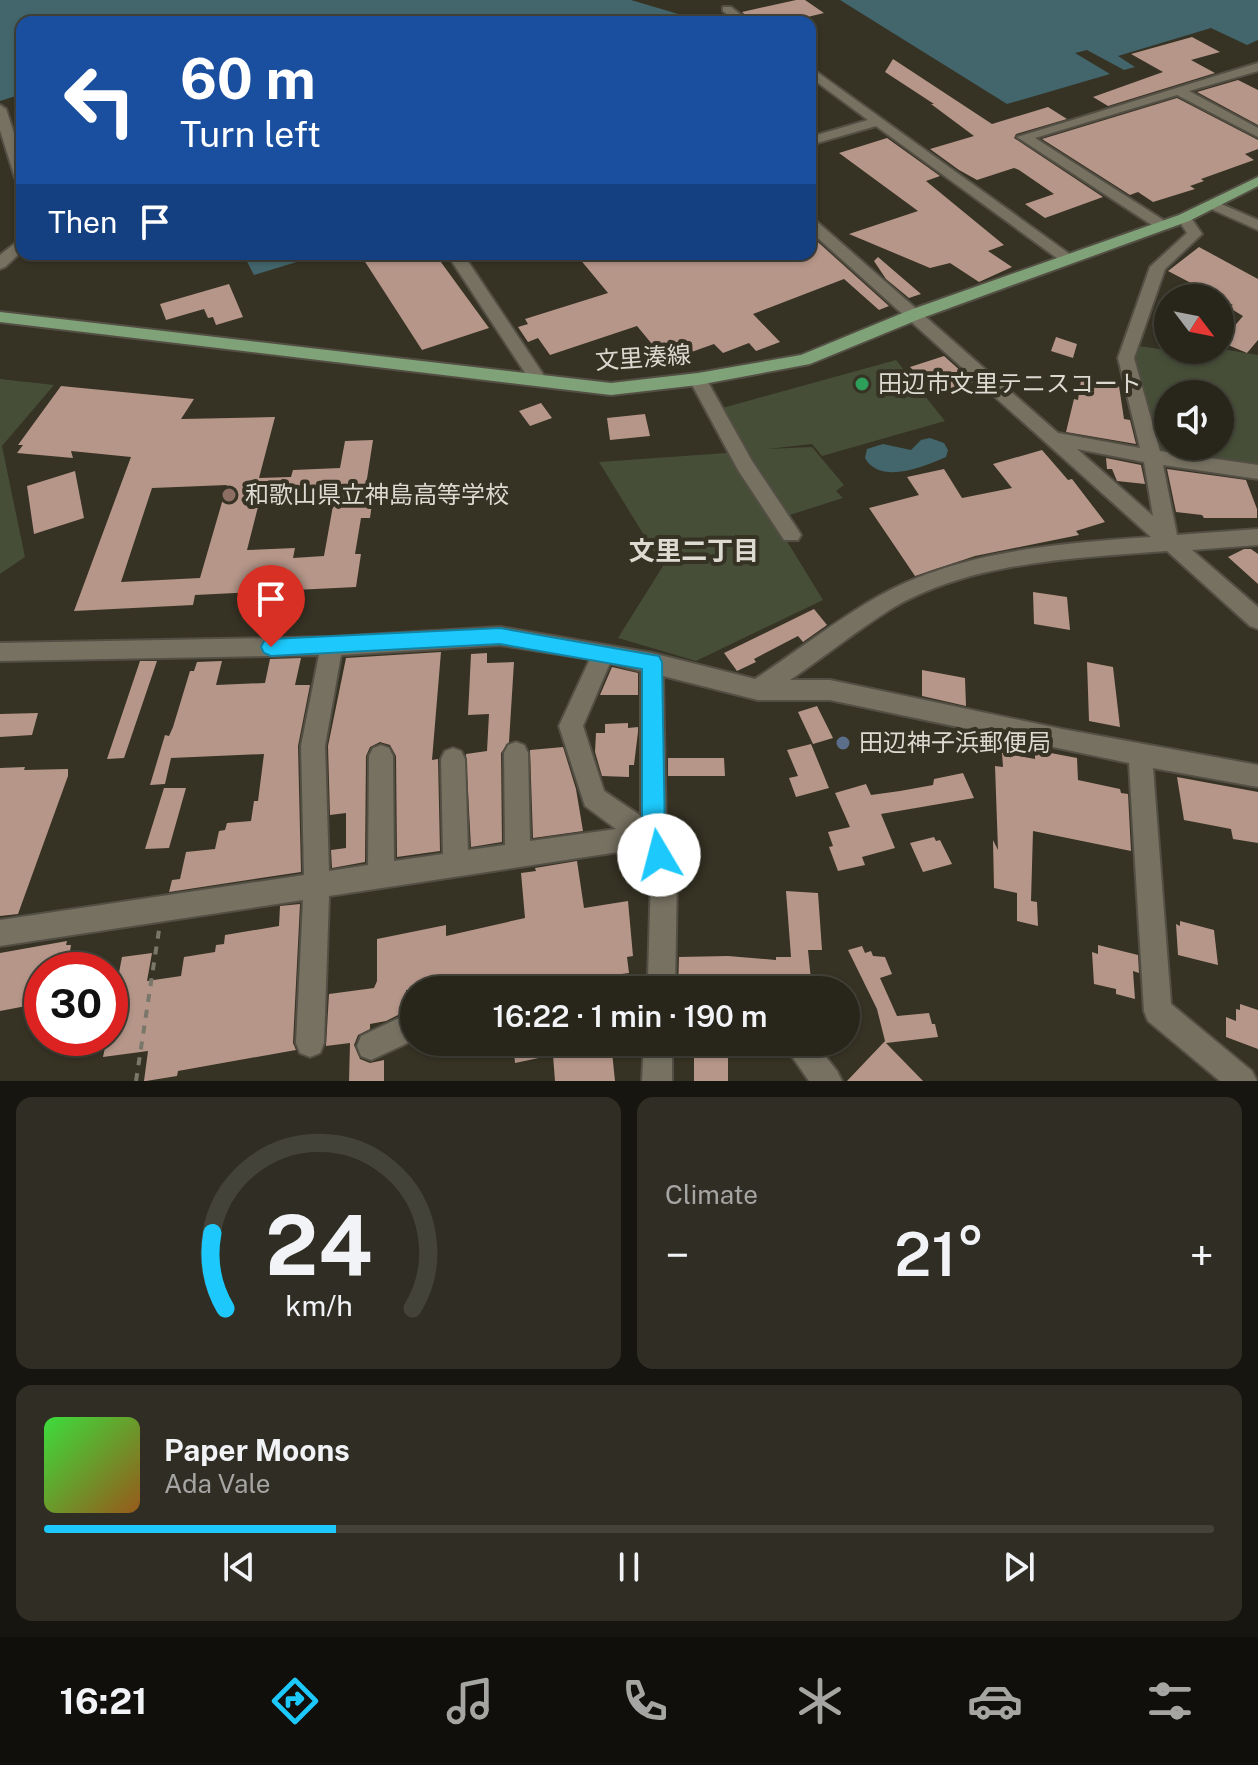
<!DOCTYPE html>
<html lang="en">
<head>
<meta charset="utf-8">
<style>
  body { margin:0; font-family:"Public Sans","Noto Sans JP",sans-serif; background:#302e24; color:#f1f3f6; height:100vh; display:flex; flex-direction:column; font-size:30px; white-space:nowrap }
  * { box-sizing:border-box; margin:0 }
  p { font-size:26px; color:#a5a5a3 }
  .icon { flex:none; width:44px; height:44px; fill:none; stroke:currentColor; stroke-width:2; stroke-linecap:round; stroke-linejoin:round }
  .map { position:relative; height:1081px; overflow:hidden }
  .sheet { display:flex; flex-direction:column; gap:16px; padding:16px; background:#16150f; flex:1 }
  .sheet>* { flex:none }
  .hud { position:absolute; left:16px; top:16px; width:800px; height:244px; border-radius:16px; box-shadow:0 2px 6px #0004,0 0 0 2px #44433a; background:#1a4fa0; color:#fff; overflow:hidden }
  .needle { width:52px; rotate:122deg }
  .fabs { position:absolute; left:1154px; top:284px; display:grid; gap:16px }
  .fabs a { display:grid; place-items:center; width:80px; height:80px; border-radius:50%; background:#28261b; box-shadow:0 2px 6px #0004,0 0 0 2px #44433a; font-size:40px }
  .speed { position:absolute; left:24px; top:952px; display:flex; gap:16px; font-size:40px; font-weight:700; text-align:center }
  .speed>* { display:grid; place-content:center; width:104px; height:104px; border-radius:50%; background:#28261b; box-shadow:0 2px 6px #0004,0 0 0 2px #44433a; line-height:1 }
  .speed .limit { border:12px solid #d22; background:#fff; color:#111 }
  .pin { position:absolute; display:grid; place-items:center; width:68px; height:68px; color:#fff; margin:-82px -34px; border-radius:50% 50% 50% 0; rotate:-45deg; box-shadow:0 0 8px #0007 }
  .pin .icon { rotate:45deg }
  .me { position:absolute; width:88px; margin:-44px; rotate:352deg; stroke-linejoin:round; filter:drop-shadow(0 0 6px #0008) }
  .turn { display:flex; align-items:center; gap:28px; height:168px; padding:0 32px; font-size:36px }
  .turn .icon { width:104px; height:104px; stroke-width:2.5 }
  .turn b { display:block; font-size:56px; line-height:68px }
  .then { display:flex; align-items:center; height:76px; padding:0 32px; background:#0003; gap:16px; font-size:30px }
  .big { font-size:60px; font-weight:600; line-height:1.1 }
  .sheet .card { flex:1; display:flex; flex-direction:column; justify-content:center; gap:12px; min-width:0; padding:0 28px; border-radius:16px; background:#302e24 }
  .sheet .dial { align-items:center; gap:0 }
  .dial svg { height:208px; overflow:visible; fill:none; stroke:#44433a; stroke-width:7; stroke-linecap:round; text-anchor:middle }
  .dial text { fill:#f1f3f6; stroke:none }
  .song { display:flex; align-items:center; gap:24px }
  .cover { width:96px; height:96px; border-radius:12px; background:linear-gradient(135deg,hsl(120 70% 55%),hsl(30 70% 35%)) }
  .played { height:8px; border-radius:4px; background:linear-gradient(90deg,#1dc9fc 25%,#44433a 25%) }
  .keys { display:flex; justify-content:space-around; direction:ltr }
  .heat { display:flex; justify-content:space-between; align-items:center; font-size:44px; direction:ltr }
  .sheet .tiles { flex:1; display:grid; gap:16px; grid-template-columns:1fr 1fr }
  .card:last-child { grid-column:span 2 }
  .trip { position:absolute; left:400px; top:976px; width:460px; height:80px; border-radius:40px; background:#28261b; box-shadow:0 2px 6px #0004,0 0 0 2px #44433a; font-weight:600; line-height:80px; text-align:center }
  .menu { display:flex; height:128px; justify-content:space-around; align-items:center; background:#100f0b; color:#a5a5a3 }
  .menu .icon { width:56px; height:56px }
  .menu .selected { color:#1dc9fc }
  .menu b { font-size:36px; color:#f1f3f6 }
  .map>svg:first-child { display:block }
  .green { fill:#464e38; fill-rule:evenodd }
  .water { fill:#42666c }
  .building { fill:#b59689; fill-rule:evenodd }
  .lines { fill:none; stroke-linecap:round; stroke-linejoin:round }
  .minor-casing { stroke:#534f44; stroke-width:4 }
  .major-casing { stroke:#534f44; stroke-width:4 }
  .path { stroke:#79766a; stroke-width:4; stroke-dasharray:8 8; stroke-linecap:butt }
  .minor { fill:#767161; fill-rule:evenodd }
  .major { fill:#80a278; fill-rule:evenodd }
  .route { fill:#1dc9fc; stroke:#1383a4; stroke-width:2 }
  .leisure-dot { fill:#2e9e5b; stroke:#363224; stroke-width:3 }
  .education-dot { fill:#8d6e63; stroke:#363224; stroke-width:3 }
  .service-dot { fill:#5c6f8a; stroke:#363224; stroke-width:3 }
  .labels { text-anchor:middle; stroke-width:8; stroke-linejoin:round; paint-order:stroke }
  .street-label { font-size:24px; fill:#dcdad1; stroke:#363224 }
  .poi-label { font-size:24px; fill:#dcdad1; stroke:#363224; text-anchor:start }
  .neighbourhood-label { font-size:26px; font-weight:bold; fill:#dcdad1; stroke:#363224 }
</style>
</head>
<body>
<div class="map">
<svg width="1258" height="1081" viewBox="0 0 1258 1081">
  <rect width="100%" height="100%" fill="#363224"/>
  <path class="green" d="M1138,346l30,4 54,-1 36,6v110l-99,-10 -25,-91zM1168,394h52v52h-52z
    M896,360l49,61 -123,35 -10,-12 -45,5 45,-2 32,38 -8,6 7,7 -69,22 49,80 -127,61 -78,-23 45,-72 -64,-104 141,-10 -18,-44z
    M0,379l54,6 -52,61 23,111 -25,17z"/>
  <path class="water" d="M0,0h631l54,16 -11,6h-652v72l-22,7z
    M840,0h418v40l-11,5 -36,-17 -93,28 17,11 -11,3 -37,-20 -12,3 35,21 -103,30z
    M243,254h80l-69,21z
    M930,438l14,5 4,7 -2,7c-23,10 -66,28 -81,1l2,-9 16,-5 28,6 10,-10z"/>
  <path class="building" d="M796,0h9l19,13 -37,9h-34l-11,-10z
    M1192,37l28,15 -29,8 24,13 -107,33 -15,-9 70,-25 -32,-18z
    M893,59l99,65 56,-17 19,12 -51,15 -2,4 89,59 -58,21 -20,-14 29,-10 -35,-24 -5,-2 -37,12 -18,-10 -29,-21 44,-13 -43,-32h3l-49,-32z
    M1238,80l20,10v35l-61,-33z
    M1177,98l81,42v9l-13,5 9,6 -53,19 3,2 -14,5 5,3 -42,13 -15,-10 -8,3 -88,-56z
    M887,138l53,38 -14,5 78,64 -16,6 24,16 -33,15 -29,-19 -20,5 -81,-34 69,-23 -79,-58z
    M810,235l79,71 -10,4 -35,-31 -91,35 27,28 -24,9 -7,-8 -26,10 -9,-9 -48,17 -29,-35 -87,29 -12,-17 -10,4 -10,-15 10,-3 -3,-5 83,-26 -29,-35 11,-4h220z
    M1199,247l59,32v61l-11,13 -26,-11 22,-26 -15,-9 5,-2 -65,-34z
    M360,254h75l54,74 -67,22z
    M878,257l43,37 -12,4 -23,-19 -12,-18z
    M229,284l14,33 -27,8 -3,-8 -5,1 -4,-9 -38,11 -6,-16z
    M1056,337l21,7 -4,14 -22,-7z
    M944,356l29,26 -36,12 -27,-27z
    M1081,380l38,6 5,33 6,1 6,24 -70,-12 8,-33 4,1z
    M61,386l133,13 -13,20 94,-2 -16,61 32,-1 2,-7 47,-2 5,-27 28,-1 -9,58 9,-1 -3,21h-9l-6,36h6l-5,33 -161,8 -2,10 -119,6 57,-154 -60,-6 2,7 -56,-5 6,-8h-5zM227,485l-27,93 -79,4 31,-94zM334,500l-10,56 -31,2 2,-10 -48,2 12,-47z
    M541,403l11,15 -22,8 -11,-15z
    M645,414l5,22 -40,4 -3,-22z
    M1042,450l26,30 4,-1 33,43 -29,9 3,4 -104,21 -60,20 -46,-68 50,-13 -12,-18 37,-8 18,29 50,-10 -19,-24z
    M1106,458l35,7 4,19 -28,-3 -5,-12h-5z
    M1167,469l79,11 11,29v9h-53l-2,-3 -26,-3z
    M75,471l9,47 -50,16 -7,-48z
    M1244,549h7l7,5v30l-30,-27z
    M1033,592l34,5 3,33 -36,-6z
    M814,609l13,16 -24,17 -5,-6 -44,23 2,3 -19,9 -13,-18z
    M441,652l-9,108 6,-1 2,92 -43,6 -1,-101 -6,-11 -10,-3 -10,5 -4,9 -1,106 -33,6 -1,-18 15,-2v-35l-16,2 -2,-69 18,-88z
    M487,653v10l27,-1 -5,80 -8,11 1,89 -31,5 -5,-93 21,-3 2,-37 -21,1 3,-61z
    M301,658l-6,27h15l-12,61 3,126 -132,20 3,-12 8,-1 6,-27 29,-3 4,-18 6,-1 2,-7 24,-2 3,-20h4l6,-47 -93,4 -6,26 -15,1 15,-50 4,1 4,-9 17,-56h4l3,-9 25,-1 -6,24 49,-2 5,-24z
    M140,661h17l-33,97 -17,1z
    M1087,662l26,5 7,60 -31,-6z
    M612,667l26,6v22h-38z
    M922,670l43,8 1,28 -44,-10z
    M817,706l16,32 -20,6 -15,-32z
    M38,713l-6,22 -32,2v-23z
    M628,723v5l10,-1v5l-4,33h-5v12l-27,-1 -7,-24 1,-19h9v-9z
    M811,744l18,44 -33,9 -7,-19 9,-2 -11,-26z
    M563,747l13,42 7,42 -50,7 -3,-88z
    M1035,750l42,8 1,22 42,9 1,4 7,1 3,57 -98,-20 -2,70 6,1 1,24 -21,-5v-28l-23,-5 -1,-48 5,10 -3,-84 8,1 -1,-14 33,6z
    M668,758h56l1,18h-57z
    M25,767l-1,3 44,-1v7l-50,138 -18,2v-148z
    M963,773l11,25 -93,16 14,34 -33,9 3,8 -27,6 -9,-24 4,-1 -5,-14 22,-5 -15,-34 31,-9 5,11 29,-4 33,-6 1,-6z
    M1177,777l81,15v51l-25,-4 -2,-10 -47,-9z
    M164,788h22l-17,60 -24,1z
    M934,837l2,4 4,-1 12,24 -29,8 -13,-29z
    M577,861l7,47 44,-7 5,55 -6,1 2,16 -122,17h-101v21l-20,10 -16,3v5l-12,6 -4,10 6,14 10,4 14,-3v21h-35l1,-38 -24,3 3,-52 45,-6 3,-7v-42l69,-14v11l79,-18 -4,-45 15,-2 -1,-3z
    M786,891l32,2 4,57h-14l4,40h-134l1,-33 49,-1 48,4v-3h15z
    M300,904l-7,139 3,7 -118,21 -1,5 -31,5h-2l4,-30 -45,6 4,-19h3v-19l12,-62 30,-4 -5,28 34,-5 3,-19 31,-5 1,-7 8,-1 1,-9 54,-9 1,-20z
    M1180,921l34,9 4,35 -40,-10 -2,-31 4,2z
    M67,941l-1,4h5l-4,25h-25v33l-42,8v-58z
    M1098,945l40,10 1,18 -6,-2 2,28 -19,-5v-5l-22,-5 -2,-32 6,2z
    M862,946l3,7 6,-2 2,5 12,1 7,17 -12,4 17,38 32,-3 3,11h3l3,13 -52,6 37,38h-76l38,-40 -8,-32 -29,-59z
    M1240,1004l18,6v39l-32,-12v-20l10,4v-12l4,1z
    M513,1042h98l4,39h-60l-2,-26 -38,8z
    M694,1056l34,2v23h-34z"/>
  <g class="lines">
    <g class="minor-casing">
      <path id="minor" d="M723,7h8l19,15h-13l-14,-11z
        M1258,63v8l-69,20 69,37v9l-81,-42 -142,43 133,85v6h-10l-141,-92z
        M810,67l261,188v6h-10l-185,-135 -66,19v-8l58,-17 -58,-43z
        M0,105l6,4 16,48v25l-7,-4 -15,-48z
        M1214,201l44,19v10l-49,-22 -2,-3z
        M1184,214l5,1 13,19 -37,35 -31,89 26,93 98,14v14l-95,-14 14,70 81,-6v16l-66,5 66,57v22l-8,-3 -83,-75c-90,7 -196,10 -276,58 -35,22 -67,48 -101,71h40l232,49 196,36v22l-105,-19 18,236 81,67 5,10h-37l-72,-60 -4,-10 -15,-248 -299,-63h-72l-95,-24 3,159 11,41 -2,114h-54l4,-10 10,-4 13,1 3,-101 -6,-28 -316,48 -5,147 -4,10 -10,4 -10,-4 -4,-10 7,-143 -303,46v-26l304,-45 -3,-129 18,-91 -319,6v-18l332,-6 168,-10 152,26 103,26c41,-27 80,-58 122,-82 81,-46 183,-54 274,-60l-341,-306v-12l5,1 243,213 82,15 -22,-90 32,-91 37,-34 -10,-15zM1077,449l67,13 9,54zM500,645l90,14 -31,67 26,80 31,23 -86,12 -2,-88 -4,-8 -8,-3 -8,3 -4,8 1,92 -37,5 -3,-91 -4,-8 -8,-3 -8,3 -4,8 2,95 -49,7 -1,-105 -4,-8 -8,-3 -8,3 -4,8 -1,109 -39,6 -4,-125 16,-91zM610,663l31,8v145l-37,-25 -21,-65z
        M22,238v13l-17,16 -5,2v-14z
        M447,254h16l82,123 3,4 -3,4h-12z
        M698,373l6,2 48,86 46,69 3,5 -3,5h-14l-46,-70 -49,-91z
        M414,1011v29l-43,20 -10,-4 -4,-10 4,-10z
        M644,1042h28v39h-30z
        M782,1042h32l23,29 5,10h-33z"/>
    </g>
    <g class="major-casing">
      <path id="major" d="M1258,177v9l-69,35 -267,97 -112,46 -112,21 -87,10 -611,-73v-10l611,71 87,-10 103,-18 109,-45 269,-95z"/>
    </g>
    <path class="path" d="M136,1081l23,-151"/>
    <use href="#minor" class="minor"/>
    <use href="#major" class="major"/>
  </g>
  <path class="route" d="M500,628l159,28 3,6 3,173 6,20 -4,8 -8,3 -8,-3 -9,-28v-166l-142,-25 -229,12 -7,-3 -3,-6 3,-6 7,-2z"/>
  <circle class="leisure-dot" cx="862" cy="384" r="8"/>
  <circle class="education-dot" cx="229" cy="495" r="8"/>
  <circle class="service-dot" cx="843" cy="743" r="8"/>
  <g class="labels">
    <g class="street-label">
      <text transform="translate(643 358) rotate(-4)" y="8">文里湊線</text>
    </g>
    <g class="poi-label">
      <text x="878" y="392">田辺市文里テニスコート</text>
      <text x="245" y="503">和歌山県立神島高等学校</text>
      <text x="859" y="751">田辺神子浜郵便局</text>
    </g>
    <g class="neighbourhood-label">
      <text x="694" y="560">文里二丁目</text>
    </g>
  </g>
</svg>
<div class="fabs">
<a><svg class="needle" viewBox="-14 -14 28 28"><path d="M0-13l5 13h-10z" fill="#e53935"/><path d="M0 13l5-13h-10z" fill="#a5a5a3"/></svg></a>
<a><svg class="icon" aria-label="sound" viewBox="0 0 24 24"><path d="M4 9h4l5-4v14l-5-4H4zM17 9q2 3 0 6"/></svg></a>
</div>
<div class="speed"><div class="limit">30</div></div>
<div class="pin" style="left:271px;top:647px;background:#d93025"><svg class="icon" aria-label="arrive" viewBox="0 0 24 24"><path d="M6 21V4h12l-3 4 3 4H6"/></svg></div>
<svg class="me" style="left:659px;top:855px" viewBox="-20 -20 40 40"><circle r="19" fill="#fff"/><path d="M0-13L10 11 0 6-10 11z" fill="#1dc9fc"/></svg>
<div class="trip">16:22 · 1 min · 190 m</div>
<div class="hud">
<div class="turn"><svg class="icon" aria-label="left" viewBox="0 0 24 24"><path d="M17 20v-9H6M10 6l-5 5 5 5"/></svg><div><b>60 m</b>Turn left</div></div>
<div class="then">Then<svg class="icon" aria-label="arrive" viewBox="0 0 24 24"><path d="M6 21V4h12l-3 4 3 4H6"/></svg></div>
</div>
</div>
<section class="sheet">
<div class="tiles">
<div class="card dial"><svg viewBox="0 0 100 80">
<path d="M14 69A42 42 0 1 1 86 69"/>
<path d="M14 69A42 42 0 0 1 9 40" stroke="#1dc9fc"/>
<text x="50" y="56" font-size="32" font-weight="700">24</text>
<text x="50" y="72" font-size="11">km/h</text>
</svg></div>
<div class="card"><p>Climate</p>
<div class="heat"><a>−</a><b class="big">21°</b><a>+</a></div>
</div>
<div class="card">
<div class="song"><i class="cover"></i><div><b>Paper Moons</b><p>Ada Vale</p></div></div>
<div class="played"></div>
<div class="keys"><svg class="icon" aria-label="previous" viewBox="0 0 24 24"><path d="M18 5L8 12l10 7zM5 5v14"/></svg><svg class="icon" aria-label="pause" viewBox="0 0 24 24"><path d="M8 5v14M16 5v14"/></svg><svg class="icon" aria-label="next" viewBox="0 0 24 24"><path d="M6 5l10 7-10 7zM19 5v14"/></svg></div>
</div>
</div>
</section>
<nav class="menu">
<b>16:21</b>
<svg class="icon selected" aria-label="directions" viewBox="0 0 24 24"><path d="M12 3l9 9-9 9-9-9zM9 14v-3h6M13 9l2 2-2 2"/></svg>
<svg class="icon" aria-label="music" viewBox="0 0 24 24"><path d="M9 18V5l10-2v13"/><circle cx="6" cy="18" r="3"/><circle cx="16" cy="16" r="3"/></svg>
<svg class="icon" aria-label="phone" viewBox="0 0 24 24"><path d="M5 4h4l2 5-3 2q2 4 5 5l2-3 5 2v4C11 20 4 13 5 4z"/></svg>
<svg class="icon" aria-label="climate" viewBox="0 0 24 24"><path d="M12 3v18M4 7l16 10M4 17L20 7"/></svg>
<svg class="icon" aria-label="car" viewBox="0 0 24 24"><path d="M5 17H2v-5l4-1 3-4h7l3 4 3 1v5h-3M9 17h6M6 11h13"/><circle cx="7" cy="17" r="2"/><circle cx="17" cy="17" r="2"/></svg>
<svg class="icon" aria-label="filters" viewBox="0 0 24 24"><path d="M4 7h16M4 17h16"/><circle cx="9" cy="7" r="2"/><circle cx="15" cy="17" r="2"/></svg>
</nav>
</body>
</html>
